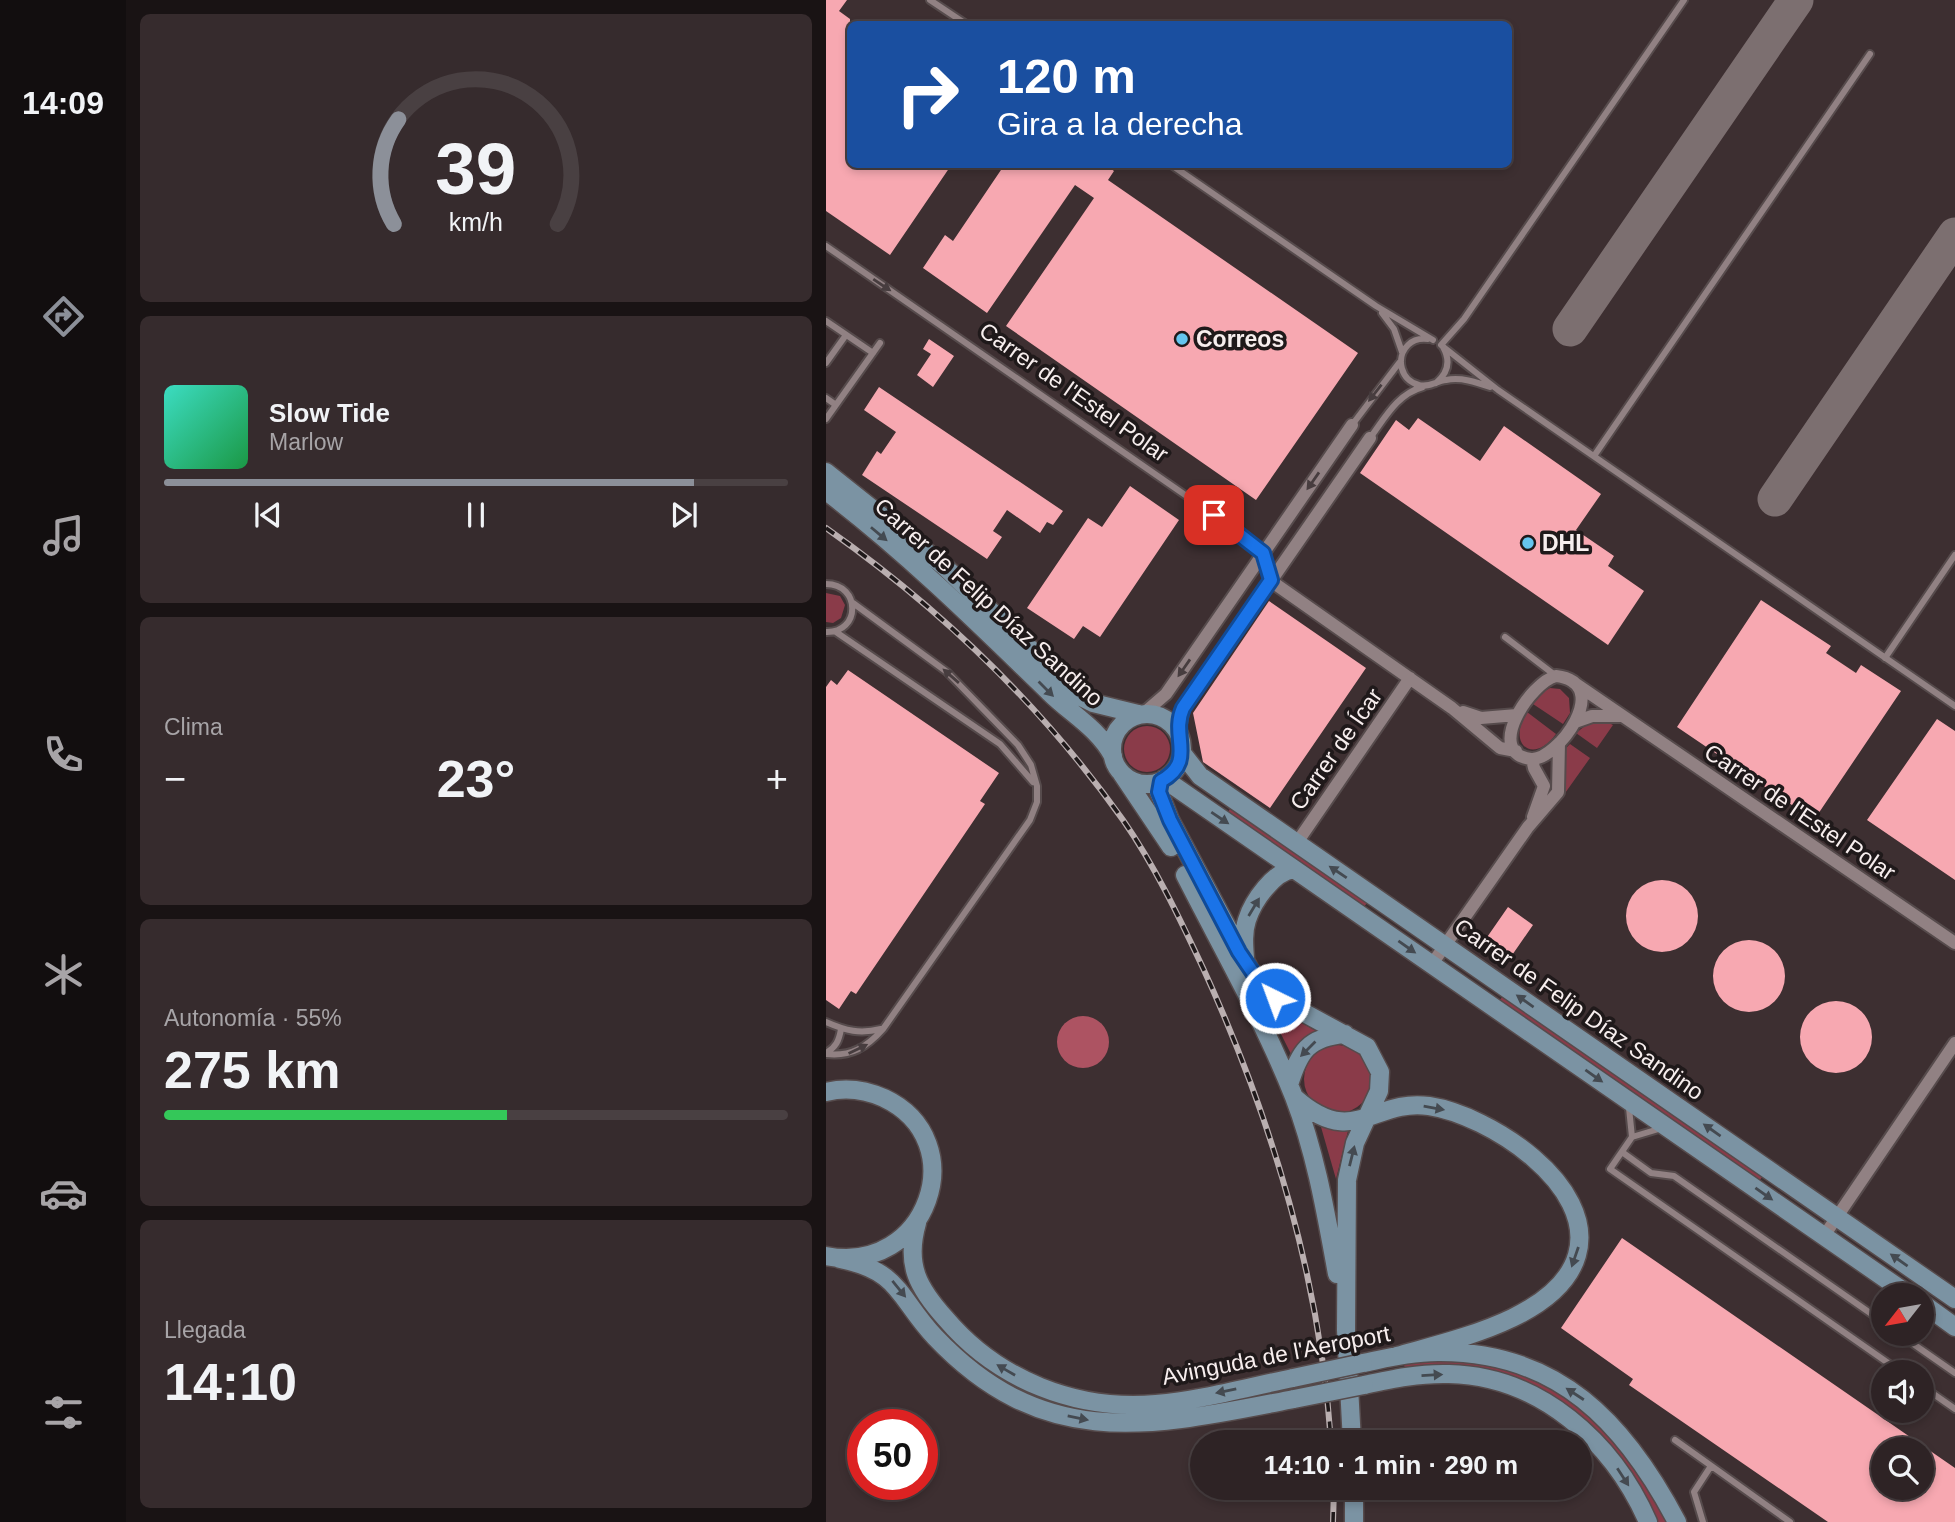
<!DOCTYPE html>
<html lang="es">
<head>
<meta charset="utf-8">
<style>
  body { margin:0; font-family:Helvetica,sans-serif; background:#362b2d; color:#f1f3f6; height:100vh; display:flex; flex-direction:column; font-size:26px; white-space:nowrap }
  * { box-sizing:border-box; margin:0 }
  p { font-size:23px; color:#a7a4a7 }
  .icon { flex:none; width:38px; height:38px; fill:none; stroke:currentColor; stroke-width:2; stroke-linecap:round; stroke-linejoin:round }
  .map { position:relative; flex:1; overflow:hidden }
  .side { display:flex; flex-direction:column; gap:14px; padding:14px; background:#191314; width:700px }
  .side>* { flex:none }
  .guide { position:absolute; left:21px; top:21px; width:665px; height:147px; border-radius:10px; box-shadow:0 4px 10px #0003,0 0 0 2px #494042; background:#1a4fa0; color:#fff; overflow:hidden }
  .needle { width:46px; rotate:239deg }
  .controls { position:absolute; left:1045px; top:1283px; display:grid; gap:14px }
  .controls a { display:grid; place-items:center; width:63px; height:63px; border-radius:50%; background:#2e2325; box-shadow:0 4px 10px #0003,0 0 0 2px #494042; font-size:35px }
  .speed { position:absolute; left:21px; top:1409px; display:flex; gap:14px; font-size:35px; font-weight:700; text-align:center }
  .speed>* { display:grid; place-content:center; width:91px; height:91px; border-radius:50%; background:#2e2325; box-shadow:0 4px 10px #0003,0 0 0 2px #494042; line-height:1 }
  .speed .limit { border:10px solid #d22; background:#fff; color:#111 }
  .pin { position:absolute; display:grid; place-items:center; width:60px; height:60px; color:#fff; margin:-30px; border-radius:14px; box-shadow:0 4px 10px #0006 }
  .me { position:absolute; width:77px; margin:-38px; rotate:318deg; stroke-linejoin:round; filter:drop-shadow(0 0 5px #0008) }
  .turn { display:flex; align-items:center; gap:24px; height:147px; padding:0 35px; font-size:32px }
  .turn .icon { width:91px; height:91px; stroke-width:2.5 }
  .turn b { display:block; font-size:49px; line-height:60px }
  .big { font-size:52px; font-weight:700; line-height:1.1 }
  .side .card { flex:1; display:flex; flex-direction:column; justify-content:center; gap:10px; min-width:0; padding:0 24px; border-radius:10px; background:#362b2d }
  .side .dial { align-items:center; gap:0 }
  .dial svg { height:182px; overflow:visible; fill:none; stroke:#494042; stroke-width:7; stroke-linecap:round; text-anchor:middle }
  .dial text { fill:#f1f3f6; stroke:none }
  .song { display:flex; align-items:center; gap:21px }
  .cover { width:84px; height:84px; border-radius:10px; background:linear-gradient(135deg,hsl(170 70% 55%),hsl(140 70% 35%)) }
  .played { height:7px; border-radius:4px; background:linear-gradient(90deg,#8c9099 85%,#494042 85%) }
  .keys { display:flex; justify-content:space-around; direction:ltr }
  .heat { display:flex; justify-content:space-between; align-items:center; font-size:38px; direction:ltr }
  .charge { height:10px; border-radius:5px; background:linear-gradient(90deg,#34c759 55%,#494042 0) }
  .trip { position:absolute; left:364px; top:1430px; width:402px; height:70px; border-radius:35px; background:#2e2325; box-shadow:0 4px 10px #0003,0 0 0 2px #494042; font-weight:700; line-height:70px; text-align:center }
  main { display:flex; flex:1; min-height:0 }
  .menu { display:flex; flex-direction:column; width:126px; justify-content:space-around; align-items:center; background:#120e0f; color:#a7a4a7 }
  .menu .icon { width:49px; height:49px }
  .menu .selected { color:#8c9099 }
  .menu b { font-size:32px; color:#f1f3f6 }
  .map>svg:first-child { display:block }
  .green { fill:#8a3b49 }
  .water { fill:#ad5362 }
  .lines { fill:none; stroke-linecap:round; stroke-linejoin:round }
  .taxiway { stroke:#7c6f70; stroke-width:35 }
  .building { fill:#f7a8b1; fill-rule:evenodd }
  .lane-casing { stroke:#564b4c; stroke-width:10 }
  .street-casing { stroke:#564b4c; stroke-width:16 }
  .secondary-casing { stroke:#564b4c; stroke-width:21 }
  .lane { stroke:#918183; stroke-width:6 }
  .street { stroke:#918183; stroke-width:12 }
  .secondary { stroke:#7b93a3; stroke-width:18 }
  .rail-casing { stroke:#baafb0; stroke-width:6 }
  .rail { stroke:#1f191a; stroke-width:3.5; stroke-dasharray:10; stroke-linecap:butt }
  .secondary-bridge-casing { stroke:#564b4c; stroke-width:21; stroke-linecap:butt }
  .secondary-bridge { stroke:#7b93a3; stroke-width:18 }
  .oneway { fill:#473d3f }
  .oneway2 { fill:#444a51 }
  .route-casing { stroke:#114b97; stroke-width:18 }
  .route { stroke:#1a73e8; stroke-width:12 }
  .poi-dot { fill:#65c5ef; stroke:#1f191a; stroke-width:2.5 }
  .labels { text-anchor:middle; stroke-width:7; stroke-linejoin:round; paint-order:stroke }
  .poi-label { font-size:23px; font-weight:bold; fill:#f7eeee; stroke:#1f191a; text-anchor:start }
  .street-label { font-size:23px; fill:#f7eeee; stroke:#1f191a }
</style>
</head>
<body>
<main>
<nav class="menu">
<b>14:09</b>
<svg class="icon selected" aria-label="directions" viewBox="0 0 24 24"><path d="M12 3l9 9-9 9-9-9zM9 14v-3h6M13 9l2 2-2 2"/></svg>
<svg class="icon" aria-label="music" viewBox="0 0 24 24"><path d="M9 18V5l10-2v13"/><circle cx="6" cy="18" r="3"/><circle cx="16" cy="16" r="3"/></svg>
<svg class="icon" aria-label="phone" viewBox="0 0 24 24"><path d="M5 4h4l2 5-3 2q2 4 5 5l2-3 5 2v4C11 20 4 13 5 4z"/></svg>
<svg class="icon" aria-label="climate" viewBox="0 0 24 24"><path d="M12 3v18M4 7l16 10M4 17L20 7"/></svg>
<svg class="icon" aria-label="car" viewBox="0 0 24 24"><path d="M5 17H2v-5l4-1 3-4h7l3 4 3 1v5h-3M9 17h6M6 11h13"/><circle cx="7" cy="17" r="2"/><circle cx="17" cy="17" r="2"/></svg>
<svg class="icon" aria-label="filters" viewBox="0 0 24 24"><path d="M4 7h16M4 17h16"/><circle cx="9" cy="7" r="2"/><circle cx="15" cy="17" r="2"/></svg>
</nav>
<section class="side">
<div class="card dial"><svg viewBox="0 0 100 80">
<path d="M14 69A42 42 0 1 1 86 69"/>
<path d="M14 69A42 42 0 0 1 16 23" stroke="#8c9099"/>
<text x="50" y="56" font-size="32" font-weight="700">39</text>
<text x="50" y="72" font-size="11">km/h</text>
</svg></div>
<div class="card">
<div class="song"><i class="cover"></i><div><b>Slow Tide</b><p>Marlow</p></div></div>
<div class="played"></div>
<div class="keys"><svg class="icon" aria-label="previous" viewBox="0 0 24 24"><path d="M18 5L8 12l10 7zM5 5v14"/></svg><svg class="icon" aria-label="pause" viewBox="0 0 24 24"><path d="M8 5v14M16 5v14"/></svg><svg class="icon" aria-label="next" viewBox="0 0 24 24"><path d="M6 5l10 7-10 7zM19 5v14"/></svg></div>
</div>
<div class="card"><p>Clima</p>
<div class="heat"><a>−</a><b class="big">23°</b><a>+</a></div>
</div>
<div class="card"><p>Autonomía · 55%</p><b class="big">275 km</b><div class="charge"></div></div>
<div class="card"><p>Llegada</p><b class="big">14:10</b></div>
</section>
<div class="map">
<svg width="1129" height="1522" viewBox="0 0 1129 1522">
  <rect width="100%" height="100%" fill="#3d2f31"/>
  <path class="green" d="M0,593l14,3 5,9 -4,13 -8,5 -7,-1z
    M724,688l10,1 9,9 1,15 -7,11 -30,-20 8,-11z
    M701,712l29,22c-22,31 -50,11 -29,-22z
    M764,722h17l6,3 -16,23 -21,-15z
    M298 749a23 23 0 1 1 46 0a23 23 0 1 1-46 0Z
    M744,744l20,14 -27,38v-45z
    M405,807l136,96 -4,5 -136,-94z
    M434,992l22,20 34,19 -24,25z
    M677,996l260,180 -4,5 -260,-180z
    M478 1079a34 34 0 1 1 68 0a34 34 0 1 1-68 0Z
    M495,1127l27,4 -12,48z
    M577,1360l77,1 56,18 55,34 40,43 38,66h-14l-34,-61 -38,-42 -53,-32 -125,-18z"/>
  <path class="water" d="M231 1042a26 26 0 1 1 52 0a26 26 0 1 1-52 0Z"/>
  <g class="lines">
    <path class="taxiway" d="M744,329l226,-329
      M949,499l180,-264"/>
  </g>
  <path class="building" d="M0,0h21l-8,11 11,8v145h102l-62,91 -64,-44z
    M179,164h100l9,7 -6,9 250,173 -102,147 -250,-174 88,-128 -19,-13 -88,128 -64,-45 22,-33 8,6z
    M103,339l25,17 -21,31 -16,-12 14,-21 -8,-5z
    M53,387l184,124 -10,14 -6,-3 -7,11 -33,-23 -14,21 9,6 -15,22 -125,-84 15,-24 4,3 15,-22 -32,-22z
    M592,418l62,43 24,-35 97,68 -25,36 38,26 -6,10 36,25 -36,54 -248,-172 36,-53 13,10z
    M304,486l49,34 -79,117 -17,-11 -9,13 -47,-31 61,-90 14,9z
    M935,600l70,46 -5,7 30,20 5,-8 40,26 -87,129 -137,-93z
    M443,601l97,67 -96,140 -67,-46 -10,-49z
    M22,670l151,103 -19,28 5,3 -129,190 -5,-3 -12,18 -13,-9v-313l5,-7 6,5z
    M1111,719l18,12v149l-88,-60z
    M800 916a36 36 0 1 1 72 0a36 36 0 1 1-72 0Z
    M682,907l25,18 -25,36 -25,-18z
    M887 976a36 36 0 1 1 72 0a36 36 0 1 1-72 0Z
    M974 1037a36 36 0 1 1 72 0a36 36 0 1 1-72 0Z
    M796,1238l333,230v54h-127l-199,-137 4,-6 -72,-51zM1057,1449h39v39h-39z"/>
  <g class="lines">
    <g class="lane-casing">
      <path id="lane" d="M104,0l36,24
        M858,0l-220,319 -23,26 57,45 457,316
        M344,164l206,142 57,34
        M0,246l388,269 49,38
        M556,313l12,16 8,23
        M0,321l47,32
        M602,339c-8,-1 -15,1 -20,6 -13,13 -7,36 11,40 10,3 17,-4 27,-5 15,-3 30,2 44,7
        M0,363l20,-28
        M610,383c12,-10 15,-22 7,-36
        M0,398l10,7
        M0,419l54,-76
        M526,425l47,-62
        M544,438c15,-20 27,-44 53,-51
        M768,456l276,-402
        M0,584c35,0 35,49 0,48
        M10,632l164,112 33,38
        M679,637l51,39
        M1059,658l70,-103
        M0,1022c20,9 34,12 55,7
        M0,1053c10,-6 13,-12 15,-24
        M0,1054c25,3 41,-7 57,-25l147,-209 7,-18v-16l-6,-21 -13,-20 -71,-73 -94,-69
        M803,1108l3,29
        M836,1128l-30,9 -22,32 291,203
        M796,1152l29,21 23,3 209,146
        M1073,1334l56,39
        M1096,1386l33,23
        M849,1440l115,82
        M877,1522l-9,-30 17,-26"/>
    </g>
    <g class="street-casing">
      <path id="street" d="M437,553l8,28 181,127 48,40 16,3
        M730,676c59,7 1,85 -25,83 -48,-6 0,-77 25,-83z
        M747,682l382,261
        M637,712l18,6 36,-3
        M318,713l22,-19 186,-269
        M749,722l17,-6h30
        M352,734l5,-26 187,-270
        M706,759l2,9 10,18 -11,31
        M470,844l114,-166
        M606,964l96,-137 30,-35 1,-49
        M998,1236l131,-193"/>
    </g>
    <g class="secondary-casing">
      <path id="secondary" d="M0,472l118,94 135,130 14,7 45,11
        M0,491c80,61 151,131 223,201 22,22 48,35 64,64
        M286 749a35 35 0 1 1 70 0a35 35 0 1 1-70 0Z
        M356,753l18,23 755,523
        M296,774l49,73
        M338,779l745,516
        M335,781l-2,11 11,28 80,150 25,27 92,50 13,25 -1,19 -24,52 -8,37 -1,150 6,112
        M359,875c37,73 79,146 109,222 22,57 32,117 43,177
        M419,958c-1,-13 -2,-26 2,-38 6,-19 27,-49 47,-51
        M463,1085c10,-33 19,-48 56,-51
        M0,1092c20,-5 40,-2 58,6 91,43 43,178 -58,158
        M469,1098c59,52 78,0 134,8 60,9 168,79 148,149 -18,63 -125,85 -180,101
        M91,1223c-12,42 1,65 29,96 52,61 130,92 210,85 46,-4 92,-17 137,-26
        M14,1259c61,12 58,39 95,78 111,117 219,89 359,62
        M1096,1303l33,24
        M537,1363c25,-5 49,-11 75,-11 120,-1 187,71 239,170
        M538,1385c28,-6 56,-12 85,-11 91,2 164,68 199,148
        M528,1488v34"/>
    </g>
    <use href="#lane" class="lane"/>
    <use href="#street" class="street"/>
    <use href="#secondary" class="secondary"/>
    <g class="rail-casing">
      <path id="rail" d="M0,528c114,80 216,178 297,292 32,46 56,97 80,148 68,149 117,310 128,474
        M507,1522l1,-34"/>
    </g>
    <use href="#rail" class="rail"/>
    <g class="secondary-bridge-casing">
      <path id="secondary-bridge" d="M467,1378l70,-15
        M468,1399l70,-14"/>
    </g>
    <use href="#secondary-bridge" class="secondary-bridge"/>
  </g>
  <defs><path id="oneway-solid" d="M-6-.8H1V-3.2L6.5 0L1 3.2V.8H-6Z" transform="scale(1.75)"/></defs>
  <g class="oneway">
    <use href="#oneway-solid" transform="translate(56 285) rotate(34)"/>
    <use href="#oneway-solid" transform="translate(549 393) rotate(128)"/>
    <use href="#oneway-solid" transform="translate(487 481) rotate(125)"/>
    <use href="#oneway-solid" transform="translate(358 668) rotate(125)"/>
    <use href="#oneway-solid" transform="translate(125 676) rotate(-139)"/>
    <use href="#oneway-solid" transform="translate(32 1049) rotate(-26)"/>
  </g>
  <g class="oneway2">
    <use href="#oneway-solid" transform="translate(53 534) rotate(40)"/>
    <use href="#oneway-solid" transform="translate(220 689) rotate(45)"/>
    <use href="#oneway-solid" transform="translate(394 818) rotate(34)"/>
    <use href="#oneway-solid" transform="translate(512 872) rotate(-146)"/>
    <use href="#oneway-solid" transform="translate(428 907) rotate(-59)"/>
    <use href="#oneway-solid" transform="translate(581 947) rotate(35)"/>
    <use href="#oneway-solid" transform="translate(699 1001) rotate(-145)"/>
    <use href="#oneway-solid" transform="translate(482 1049) rotate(135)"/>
    <use href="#oneway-solid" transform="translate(768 1076) rotate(35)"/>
    <use href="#oneway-solid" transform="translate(608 1108) rotate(10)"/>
    <use href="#oneway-solid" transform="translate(886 1130) rotate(-145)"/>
    <use href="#oneway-solid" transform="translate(526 1156) rotate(-76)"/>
    <use href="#oneway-solid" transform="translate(938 1194) rotate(35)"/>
    <use href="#oneway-solid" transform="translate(749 1257) rotate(109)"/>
    <use href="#oneway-solid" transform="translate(1073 1260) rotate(-145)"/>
    <use href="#oneway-solid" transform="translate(73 1289) rotate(51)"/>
    <use href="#oneway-solid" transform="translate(180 1370) rotate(-150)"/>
    <use href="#oneway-solid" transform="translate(606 1375) rotate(-3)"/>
    <use href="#oneway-solid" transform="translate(400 1391) rotate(168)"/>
    <use href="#oneway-solid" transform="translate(749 1394) rotate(-147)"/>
    <use href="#oneway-solid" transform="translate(252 1418) rotate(11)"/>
    <use href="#oneway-solid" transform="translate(797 1477) rotate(57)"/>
  </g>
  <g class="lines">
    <g class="route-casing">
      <path id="route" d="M388,515l49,38 8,27 -88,128c-13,29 14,53 -22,73l-2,11 11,28 69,132 23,34 13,12"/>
    </g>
    <use href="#route" class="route"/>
  </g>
  <g class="poi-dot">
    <circle cx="356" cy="339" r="7"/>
    <circle cx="702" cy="543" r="7"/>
  </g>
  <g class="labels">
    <g class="poi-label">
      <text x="370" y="347">Correos</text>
      <text x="716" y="551">DHL</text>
    </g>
    <g class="street-label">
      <text transform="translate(248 392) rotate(35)" y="8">Carrer de l'Estel Polar</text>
      <text transform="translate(163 602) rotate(42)" y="8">Carrer de Felip Díaz Sandino</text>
      <text transform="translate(510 749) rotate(-55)" y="8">Carrer de Ícar</text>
      <text transform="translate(974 812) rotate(34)" y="8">Carrer de l'Estel Polar</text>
      <text transform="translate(753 1009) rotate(35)" y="8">Carrer de Felip Díaz Sandino</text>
      <text transform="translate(450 1355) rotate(-11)" y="8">Avinguda de l'Aeroport</text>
    </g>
  </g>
</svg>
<div class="controls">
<a><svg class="needle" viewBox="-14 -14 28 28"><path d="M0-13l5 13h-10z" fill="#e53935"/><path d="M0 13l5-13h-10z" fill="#a7a4a7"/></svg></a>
<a><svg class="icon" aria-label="sound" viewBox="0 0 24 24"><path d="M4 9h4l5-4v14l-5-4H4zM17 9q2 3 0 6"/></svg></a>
<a><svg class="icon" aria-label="search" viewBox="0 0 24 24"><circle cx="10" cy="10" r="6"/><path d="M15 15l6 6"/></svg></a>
</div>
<div class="speed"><div class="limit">50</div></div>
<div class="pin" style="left:388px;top:515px;background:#d93025"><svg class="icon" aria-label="arrive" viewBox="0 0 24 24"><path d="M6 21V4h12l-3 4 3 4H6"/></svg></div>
<svg class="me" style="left:449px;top:998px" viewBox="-20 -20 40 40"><circle r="17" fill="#1a73e8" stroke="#fff" stroke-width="3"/><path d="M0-11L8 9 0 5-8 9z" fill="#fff"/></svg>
<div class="trip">14:10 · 1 min · 290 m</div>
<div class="guide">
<div class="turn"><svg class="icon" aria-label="right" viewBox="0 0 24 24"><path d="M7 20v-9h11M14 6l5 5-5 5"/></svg><div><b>120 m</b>Gira a la derecha</div></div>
</div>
</div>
</main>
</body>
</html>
